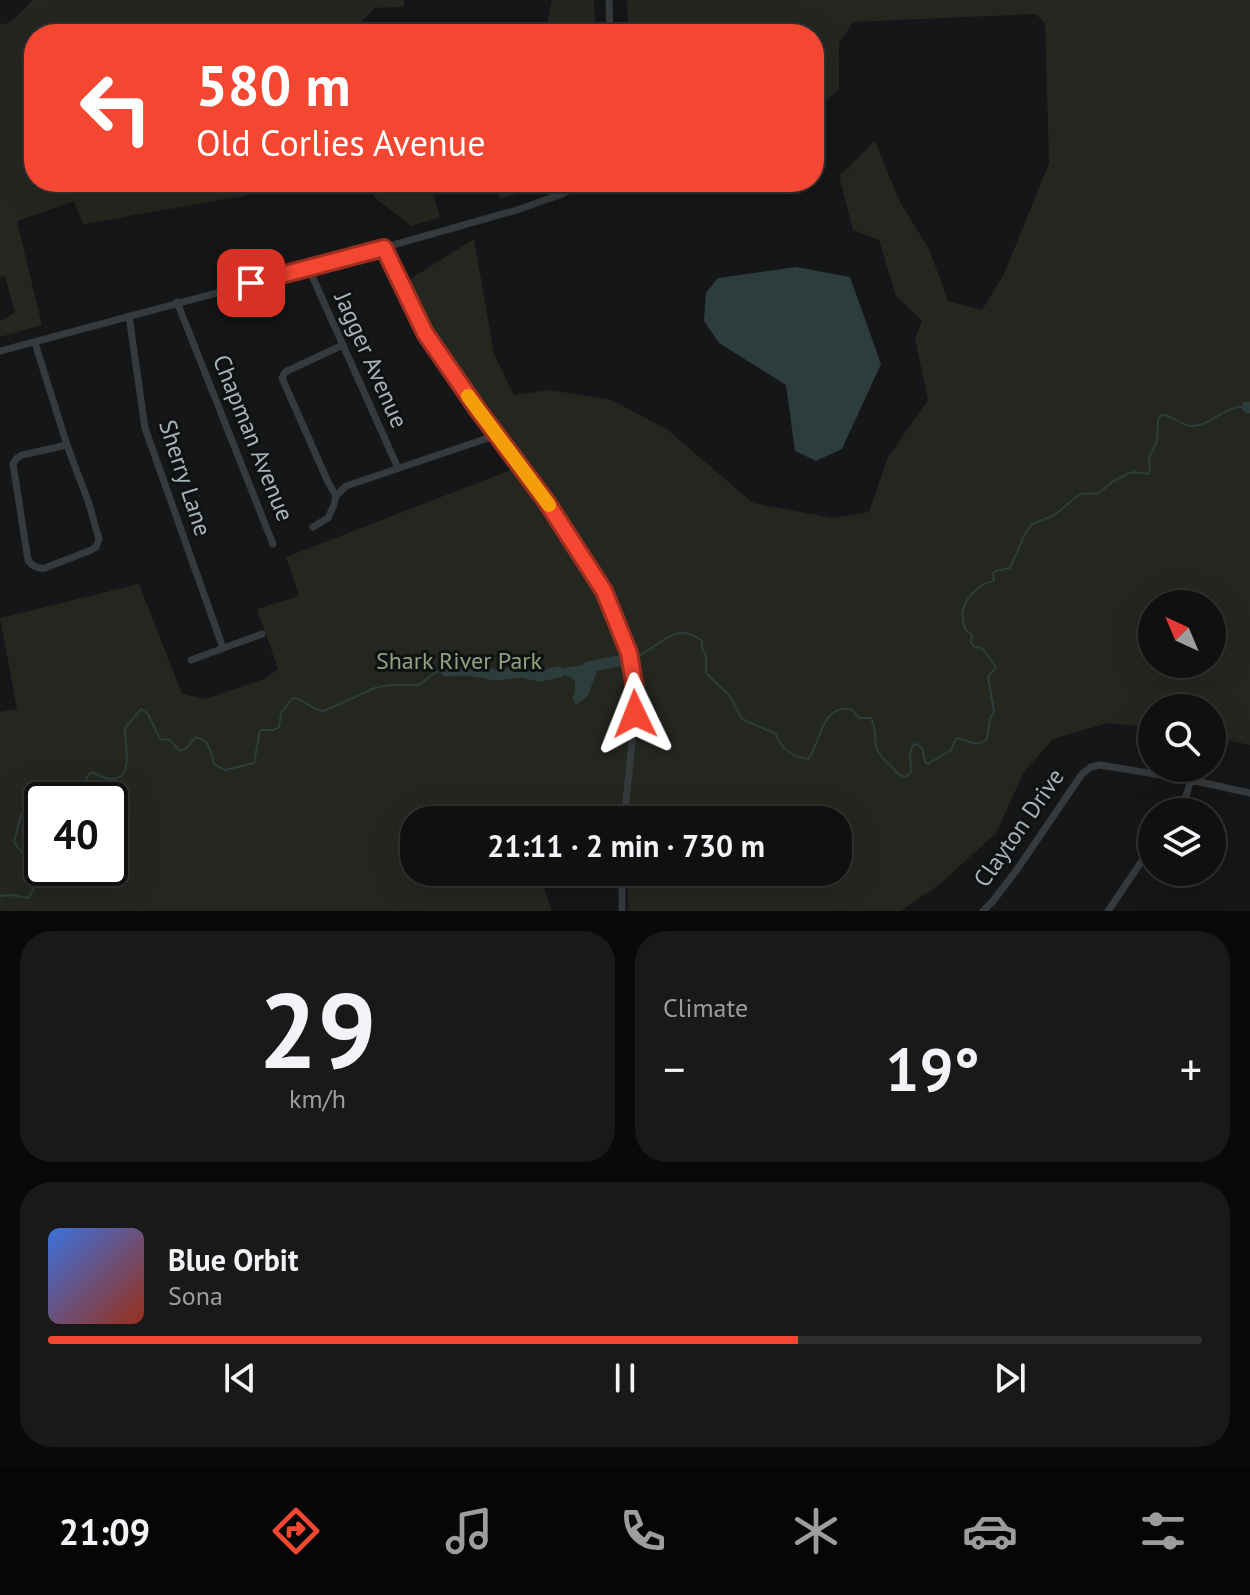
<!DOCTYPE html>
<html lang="en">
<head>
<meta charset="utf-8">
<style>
  body { margin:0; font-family:"PT Sans",sans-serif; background:#19191a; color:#f1f3f6; height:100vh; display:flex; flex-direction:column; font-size:30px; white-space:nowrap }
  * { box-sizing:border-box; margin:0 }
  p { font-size:26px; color:#9c9d9f }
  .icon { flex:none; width:44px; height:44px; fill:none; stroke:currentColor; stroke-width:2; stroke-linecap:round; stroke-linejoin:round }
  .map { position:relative; height:911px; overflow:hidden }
  .side { display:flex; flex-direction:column; gap:20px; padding:20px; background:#090909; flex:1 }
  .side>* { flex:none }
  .guide { position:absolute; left:24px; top:24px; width:800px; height:168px; border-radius:32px; box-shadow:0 8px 32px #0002,0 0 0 2px #303031; background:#f34731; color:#fff; overflow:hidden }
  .needle { width:52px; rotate:316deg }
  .tools { position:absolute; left:1138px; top:590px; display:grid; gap:16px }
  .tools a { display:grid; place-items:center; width:88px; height:88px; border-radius:50%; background:#101011; box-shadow:0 8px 32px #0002,0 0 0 2px #303031; font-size:40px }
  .speed { position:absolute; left:24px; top:782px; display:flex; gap:16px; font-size:40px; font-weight:700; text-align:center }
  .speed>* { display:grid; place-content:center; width:104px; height:104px; border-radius:50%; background:#101011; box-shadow:0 8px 32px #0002,0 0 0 2px #303031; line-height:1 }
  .speed .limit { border:4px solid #111; border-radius:12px; background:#fff; color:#111 }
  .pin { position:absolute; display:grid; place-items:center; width:68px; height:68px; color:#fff; margin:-34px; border-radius:16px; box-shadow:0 4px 12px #0006 }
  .me { position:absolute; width:88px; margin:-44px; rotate:358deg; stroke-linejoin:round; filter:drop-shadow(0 0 6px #0008) }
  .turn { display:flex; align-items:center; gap:28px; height:168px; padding:0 40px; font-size:36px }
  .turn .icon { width:104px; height:104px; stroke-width:2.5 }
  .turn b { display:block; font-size:56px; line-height:68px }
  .big { font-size:60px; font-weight:600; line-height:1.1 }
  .side .card { flex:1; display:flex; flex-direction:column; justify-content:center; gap:12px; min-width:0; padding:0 28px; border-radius:32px; background:#19191a }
  .side .dial { align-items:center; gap:0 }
  .dial b { font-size:104px; line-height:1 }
  .song { display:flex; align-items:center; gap:24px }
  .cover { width:96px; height:96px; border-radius:12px; background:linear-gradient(135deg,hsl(220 70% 55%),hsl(10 70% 35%)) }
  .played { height:8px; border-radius:4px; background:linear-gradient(90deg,#f34731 65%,#303031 65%) }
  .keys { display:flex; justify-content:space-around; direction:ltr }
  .heat { display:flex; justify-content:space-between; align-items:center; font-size:44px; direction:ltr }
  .side .tiles { flex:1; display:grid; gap:20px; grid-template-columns:1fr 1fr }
  .card:last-child { grid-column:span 2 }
  .trip { position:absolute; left:400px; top:806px; width:452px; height:80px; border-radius:32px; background:#101011; box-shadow:0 8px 32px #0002,0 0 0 2px #303031; font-weight:600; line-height:80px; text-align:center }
  .dock { display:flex; height:128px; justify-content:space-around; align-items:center; background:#060607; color:#9c9d9f }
  .dock .icon { width:56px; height:56px }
  .dock .on { color:#f34731 }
  .dock b { font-size:36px; color:#f1f3f6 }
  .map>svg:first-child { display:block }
  .green { fill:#23271f; fill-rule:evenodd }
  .water { fill:#2d3d3b }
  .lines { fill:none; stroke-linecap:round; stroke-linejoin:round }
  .stream { stroke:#2d3d3b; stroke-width:2 }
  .river { stroke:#2d3d3b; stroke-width:11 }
  .minor { stroke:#363a3c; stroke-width:7 }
  .route-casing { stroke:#9e2e20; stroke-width:20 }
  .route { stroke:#f34731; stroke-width:14 }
  .slow { stroke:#f59e0b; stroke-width:14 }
  .labels { text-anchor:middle; stroke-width:6; stroke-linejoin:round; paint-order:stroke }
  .street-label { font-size:24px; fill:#a7b5b7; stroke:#101112 }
  .park-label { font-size:24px; fill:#90a27e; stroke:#101112 }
</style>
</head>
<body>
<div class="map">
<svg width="1250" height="911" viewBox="0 0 1250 911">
  <rect width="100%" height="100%" fill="#151617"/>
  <path class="green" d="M33,0h371v7l-29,1 -15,15 35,11h-361v148h236l-25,14 -162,28 -9,-23 -57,20 25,104 -42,12v-16l15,-8 -10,-37 -5,1v-252l11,-3z
    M552,0h42l1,34h-39l-9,-10z
    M627,0h623v745l-38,-8v-29h-60v20l-44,-5 -55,16 -29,33 -28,61 -56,51 -39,27h-273v-39h210v-52h-213l-1,-12 -41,-4 4,16h-173v52h108l21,13 9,26h-552v-199l17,-3 -17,-91 139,-34 43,110 23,5 59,-20 14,-10 -21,-60 42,-13 -13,-39 230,-89 -90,-151 -16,-38 64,-40 20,115 20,41 36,-5 62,10 56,30 85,73 80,15 36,-6 19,-55 40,-57 -13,-62 7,-17 -26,-25 -17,-56 -26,-10 -14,-54 36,-35 24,59 31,51 18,50 34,9 22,-36 45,-111 -4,-139 -9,-10 -183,8 -14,21v47l-25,21v-77h-186zM1152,604h60v60h-60zM42,800h68v68h-68z
    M369,182h100l-36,12 7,23 -29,9 -36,-28z
    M492,182h60l-7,4 -45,13z"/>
  <path class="water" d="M796,267l54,10 31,87 -39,85 -26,12 -21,-10 -9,-66 -67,-42 -15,-22 2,-28 12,-15z
    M601,662l3,3 -6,3 -10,28 -12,9 -4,-7 3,-5v-12c-10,-10 -18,-3 -30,-5l1,-5z"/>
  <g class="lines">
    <path class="stream" d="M633,658c24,-7 41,-40 69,-17v7l4,8v17l23,22 13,24 34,15c5,14 16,23 32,25 15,-19 11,-53 43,-50l8,9h12c10,22 -5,26 20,48 6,6 7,10 15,11l5,-5 -1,-19 3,-8 4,-1 5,4 3,14 3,2 23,-14 5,-12c11,1 19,11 31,1l3,-20 4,-8 -6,-34 8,-10 -14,-19 -7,-1 -4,-4 1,-8 -7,-6c-1,-6 -4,-13 -2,-19 3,-14 19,-28 31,-29l-1,-8 2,-2 15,-3 15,-34 7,-10 21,-8 27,-22 19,-1 13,-11 15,-8 8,-2 13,2 2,-3 -1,-13 8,-17 1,-21 3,-5c11,-1 19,11 31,11 20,0 30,-21 55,-19
      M90,800l-6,-3c-2,-9 1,-19 7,-25 6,2 12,6 19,7 26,2 14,-38 15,-51l16,-19 7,5 12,25 10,1 10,11 5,-2 10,-11c15,-1 15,16 20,27l10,5 29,-7 6,-33h13l6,-3 2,-14 12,-15c12,1 18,12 31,13l51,-23 14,-3h30l17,-13 29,-3 22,4 19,-1 39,4
      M0,896l11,-1 18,3 12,-26c-7,-13 -20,-17 -27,-30l7,-27 5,-7 10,16 6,5"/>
    <path class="river" d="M1247,407l3,1
      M588,667l40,-8
      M446,671l22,-1 28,5 24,-3 20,4 19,-4"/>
    <path class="minor" d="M609,0l1,34
      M384,248l41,85 53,77 68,91 50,75 17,34 16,43 6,36v25l-11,106
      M308,267l90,201
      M177,302l96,242
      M129,316l16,112 78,220
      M35,343l32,102
      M0,351l358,-96 159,-45 45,-16 19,-12
      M67,445l21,56 11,38 -3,8 -5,3 -46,18c-8,1 -13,-2 -17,-8l-15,-96 4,-6 5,-3z
      M336,496l-8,-14 -46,-104 3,-6 58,-27
      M313,527l15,-9 6,-13 2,-9 10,-10 151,-51
      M191,660l71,-26
      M1175,812l11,-16 5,-16
      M622,911v-39
      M983,911l10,-10 23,-30 66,-97 9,-7 9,-2 91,15 59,13
      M1108,911l44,-65"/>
  </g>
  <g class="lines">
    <g class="route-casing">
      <path id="route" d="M251,283l133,-35 41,85 53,77 68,91 58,90 25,62 6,36v25"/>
    </g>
    <use href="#route" class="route"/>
    <path class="slow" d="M468,396l81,109"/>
  </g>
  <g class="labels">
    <g class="street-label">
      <text transform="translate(371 360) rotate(66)" y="8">Jagger Avenue</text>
      <text transform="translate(253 438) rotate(68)" y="8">Chapman Avenue</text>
      <text transform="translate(185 478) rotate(72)" y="8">Sherry Lane</text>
      <text transform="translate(1019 828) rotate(-55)" y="8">Clayton Drive</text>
    </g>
    <g class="park-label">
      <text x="459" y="669">Shark River Park</text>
    </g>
  </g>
</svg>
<div class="tools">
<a><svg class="needle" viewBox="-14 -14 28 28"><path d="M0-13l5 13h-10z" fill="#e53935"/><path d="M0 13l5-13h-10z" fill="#9c9d9f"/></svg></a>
<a><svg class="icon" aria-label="search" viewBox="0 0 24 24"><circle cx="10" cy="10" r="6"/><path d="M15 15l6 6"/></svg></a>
<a><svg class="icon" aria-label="layers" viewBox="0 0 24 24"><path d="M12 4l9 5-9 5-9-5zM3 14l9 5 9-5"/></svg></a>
</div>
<div class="speed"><div class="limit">40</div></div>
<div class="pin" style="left:251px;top:283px;background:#d93025"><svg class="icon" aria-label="arrive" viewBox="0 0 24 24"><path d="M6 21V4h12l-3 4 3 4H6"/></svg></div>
<svg class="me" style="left:635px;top:714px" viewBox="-20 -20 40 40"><path d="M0-17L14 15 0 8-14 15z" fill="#f34731" stroke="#fff" stroke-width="4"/></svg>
<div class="trip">21:11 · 2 min · 730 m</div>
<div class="guide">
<div class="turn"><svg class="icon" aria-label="left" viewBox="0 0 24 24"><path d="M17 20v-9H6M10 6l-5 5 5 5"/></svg><div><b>580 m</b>Old Corlies Avenue</div></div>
</div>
</div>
<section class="side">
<div class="tiles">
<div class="card dial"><b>29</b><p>km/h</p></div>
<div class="card"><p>Climate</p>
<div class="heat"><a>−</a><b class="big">19°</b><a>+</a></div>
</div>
<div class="card">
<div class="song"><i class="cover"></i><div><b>Blue Orbit</b><p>Sona</p></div></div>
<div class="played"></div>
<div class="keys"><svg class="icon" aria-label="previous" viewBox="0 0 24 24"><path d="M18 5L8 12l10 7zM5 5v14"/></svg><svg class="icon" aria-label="pause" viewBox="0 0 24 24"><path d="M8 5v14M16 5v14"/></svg><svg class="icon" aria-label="next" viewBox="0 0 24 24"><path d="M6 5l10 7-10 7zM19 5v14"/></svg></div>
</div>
</div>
</section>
<nav class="dock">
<b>21:09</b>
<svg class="icon on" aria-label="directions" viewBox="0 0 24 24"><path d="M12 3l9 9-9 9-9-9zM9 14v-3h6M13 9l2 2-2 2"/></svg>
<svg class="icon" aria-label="music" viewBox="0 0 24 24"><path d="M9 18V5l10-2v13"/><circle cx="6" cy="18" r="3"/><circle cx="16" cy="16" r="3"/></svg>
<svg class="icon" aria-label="phone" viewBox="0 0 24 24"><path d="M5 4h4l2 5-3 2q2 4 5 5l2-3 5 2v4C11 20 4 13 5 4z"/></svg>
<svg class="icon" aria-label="climate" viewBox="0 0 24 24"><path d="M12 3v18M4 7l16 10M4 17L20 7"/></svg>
<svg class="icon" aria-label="car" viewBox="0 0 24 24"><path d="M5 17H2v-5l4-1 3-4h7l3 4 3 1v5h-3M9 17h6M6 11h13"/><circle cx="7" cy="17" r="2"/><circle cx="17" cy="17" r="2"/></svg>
<svg class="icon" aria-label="filters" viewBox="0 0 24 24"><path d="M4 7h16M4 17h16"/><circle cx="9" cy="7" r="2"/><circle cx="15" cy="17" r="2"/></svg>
</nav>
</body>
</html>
